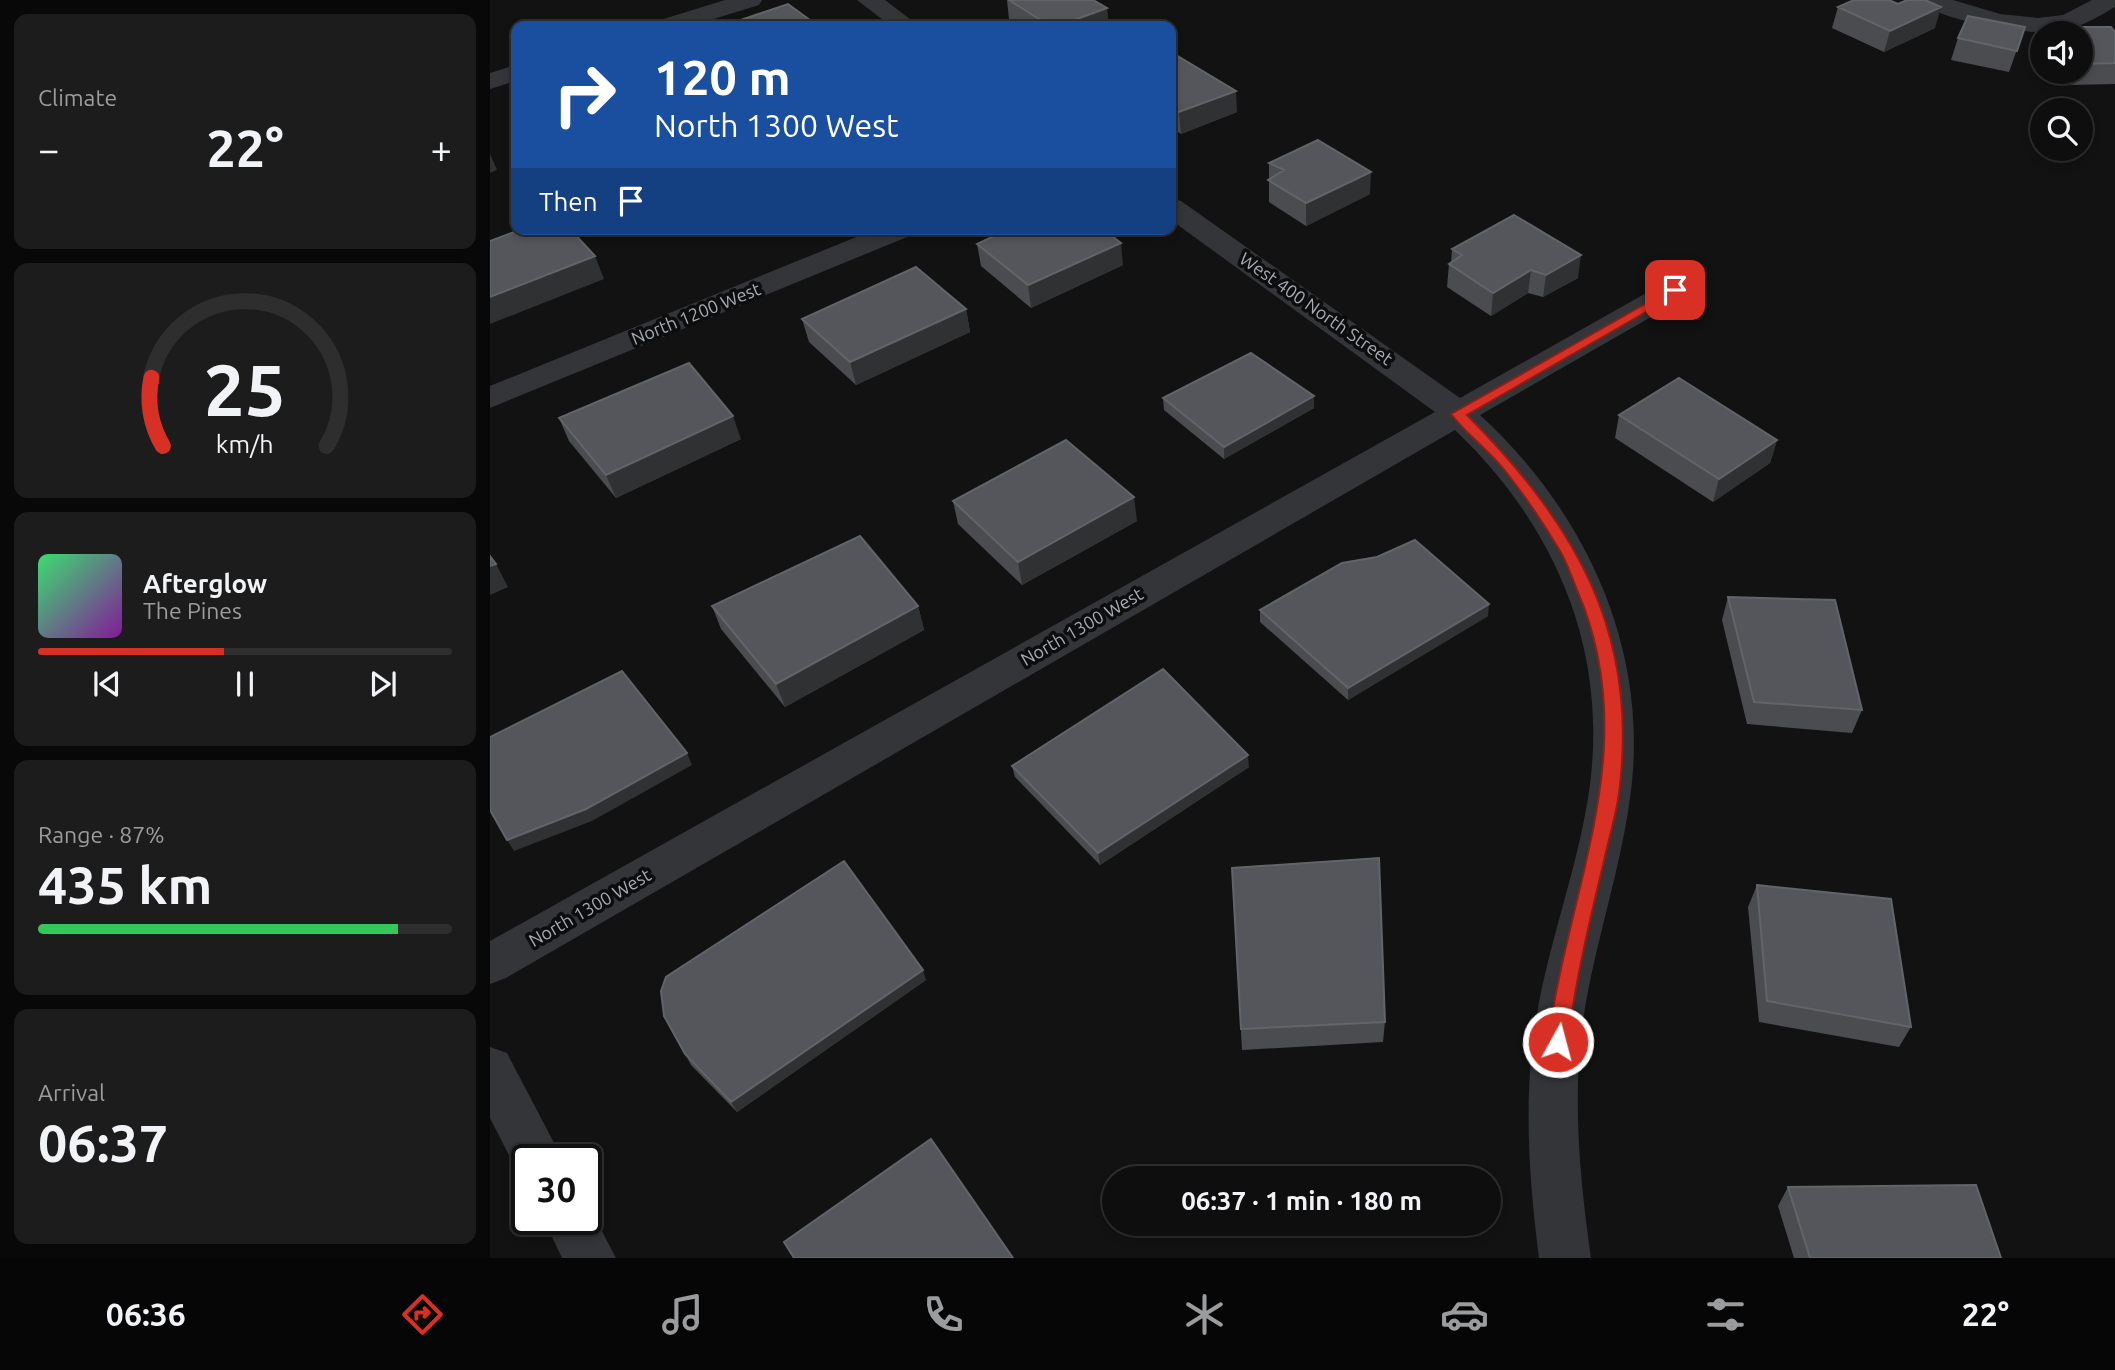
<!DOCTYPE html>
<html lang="en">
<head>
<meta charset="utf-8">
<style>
  body { margin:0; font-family:Ubuntu,sans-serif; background:#1c1c1c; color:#f1f3f6; height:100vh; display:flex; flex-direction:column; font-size:26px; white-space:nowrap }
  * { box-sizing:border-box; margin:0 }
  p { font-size:23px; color:#9b9c9e }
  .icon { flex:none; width:38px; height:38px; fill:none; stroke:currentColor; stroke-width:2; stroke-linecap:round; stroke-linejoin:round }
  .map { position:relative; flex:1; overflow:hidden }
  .details { display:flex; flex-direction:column; gap:14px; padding:14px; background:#080808; width:490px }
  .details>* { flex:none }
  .top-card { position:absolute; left:21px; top:21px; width:665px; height:214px; border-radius:14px; box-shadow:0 4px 10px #0003,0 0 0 2px #2e2e2e; background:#1a4fa0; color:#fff; overflow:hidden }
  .buttons { position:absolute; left:1540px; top:21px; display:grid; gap:14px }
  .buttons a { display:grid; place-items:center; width:63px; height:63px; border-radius:50%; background:#0e0e0e; box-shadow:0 4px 10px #0003,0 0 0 2px #2e2e2e; font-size:35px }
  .speed { position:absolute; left:21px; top:1144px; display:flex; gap:14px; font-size:35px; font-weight:700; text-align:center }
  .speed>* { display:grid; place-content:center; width:91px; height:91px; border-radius:50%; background:#0e0e0e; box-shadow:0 4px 10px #0003,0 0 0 2px #2e2e2e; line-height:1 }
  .speed .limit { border:4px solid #111; border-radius:10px; background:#fff; color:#111 }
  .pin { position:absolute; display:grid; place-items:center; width:60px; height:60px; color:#fff; margin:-30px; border-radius:14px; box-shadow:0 4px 10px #0006 }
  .me { position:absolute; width:77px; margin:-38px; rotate:7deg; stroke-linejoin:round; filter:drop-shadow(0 0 5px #0008) }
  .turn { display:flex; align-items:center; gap:24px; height:147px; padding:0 28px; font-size:32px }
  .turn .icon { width:91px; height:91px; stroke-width:2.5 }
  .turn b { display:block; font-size:49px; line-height:60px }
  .then { display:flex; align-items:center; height:66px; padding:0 28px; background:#0003; gap:14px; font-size:26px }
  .big { font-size:52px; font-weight:600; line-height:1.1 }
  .details .tile { flex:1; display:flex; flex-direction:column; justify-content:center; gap:10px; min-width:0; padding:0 24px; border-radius:14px; background:#1c1c1c }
  .details .dial { align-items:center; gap:0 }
  .dial svg { height:182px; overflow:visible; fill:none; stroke:#2e2e2e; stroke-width:7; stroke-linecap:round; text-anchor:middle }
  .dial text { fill:#f1f3f6; stroke:none }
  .song { display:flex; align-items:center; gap:21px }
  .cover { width:84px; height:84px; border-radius:10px; background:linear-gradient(135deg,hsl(140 70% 55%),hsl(290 70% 35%)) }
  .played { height:7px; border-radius:4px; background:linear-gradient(90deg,#d93025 45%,#2e2e2e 45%) }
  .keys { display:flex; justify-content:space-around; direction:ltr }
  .heat { display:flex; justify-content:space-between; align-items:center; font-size:38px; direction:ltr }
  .charge { height:10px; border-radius:5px; background:linear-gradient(90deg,#34c759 87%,#2e2e2e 0) }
  .trip { position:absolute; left:612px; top:1166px; width:399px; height:70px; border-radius:35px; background:#0e0e0e; box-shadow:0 4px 10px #0003,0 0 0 2px #2e2e2e; font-weight:600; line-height:70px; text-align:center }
  .tab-bar { display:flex; height:112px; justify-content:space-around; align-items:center; background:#060606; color:#9b9c9e }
  .tab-bar .icon { width:49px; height:49px }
  .tab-bar .on { color:#d93025 }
  .tab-bar b { font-size:32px; color:#f1f3f6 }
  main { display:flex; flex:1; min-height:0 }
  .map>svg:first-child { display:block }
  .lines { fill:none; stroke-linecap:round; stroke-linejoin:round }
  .minor { fill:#333538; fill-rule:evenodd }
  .wall { fill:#4b4c50 }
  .shaded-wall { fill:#303133 }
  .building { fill:#54565b; stroke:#616469; stroke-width:2 }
  .route { fill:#d93025; stroke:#8d1f18; stroke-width:2 }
  .labels { text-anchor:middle; stroke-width:7; stroke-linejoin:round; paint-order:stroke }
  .street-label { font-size:18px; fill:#a5abb3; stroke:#0d0d0e }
</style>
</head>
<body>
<main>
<section class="details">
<div class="tile"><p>Climate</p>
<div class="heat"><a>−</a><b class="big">22°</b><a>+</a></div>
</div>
<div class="tile dial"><svg viewBox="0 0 100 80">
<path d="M14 69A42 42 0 1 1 86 69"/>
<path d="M14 69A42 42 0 0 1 9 39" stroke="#d93025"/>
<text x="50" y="56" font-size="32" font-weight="700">25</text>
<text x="50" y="72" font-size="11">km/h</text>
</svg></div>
<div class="tile">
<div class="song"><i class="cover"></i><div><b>Afterglow</b><p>The Pines</p></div></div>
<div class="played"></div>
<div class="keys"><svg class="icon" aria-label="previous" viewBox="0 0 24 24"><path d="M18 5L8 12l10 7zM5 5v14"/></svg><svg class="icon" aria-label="pause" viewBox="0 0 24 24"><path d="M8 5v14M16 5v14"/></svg><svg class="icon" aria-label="next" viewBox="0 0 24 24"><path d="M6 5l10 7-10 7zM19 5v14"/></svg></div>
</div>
<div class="tile"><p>Range · 87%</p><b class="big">435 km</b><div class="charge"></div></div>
<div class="tile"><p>Arrival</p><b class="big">06:37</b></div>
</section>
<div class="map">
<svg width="1625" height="1258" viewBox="0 0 1625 1258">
  <rect width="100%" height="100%" fill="#121213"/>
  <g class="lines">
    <path class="minor" d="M235,0h37l-3,5 -68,21h-37l3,-5z
      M367,0h28l34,26h-28z
      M1430,0h33l47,14 38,4 25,-3 29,-15h23v7c-19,11 -37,22 -60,25 -26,3 -120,-11 -135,-32z
      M26,65v16l-26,8v-16z
      M681,198l10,3 279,197 204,-115 11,-2 11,2 4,7 -4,7 -206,118c107,98 171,238 150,383 -10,75 -36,148 -47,223 -11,79 -3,159 8,237h-52c-10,-79 -16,-159 -3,-238 12,-75 40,-147 52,-222 23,-142 -30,-270 -133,-368l-949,548 -16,6v-43l945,-529 -264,-192z
      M386,229h40l-4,6 -422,173v-22z
      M0,1047l17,6 56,107h-36v20l-7,-3 -30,-59z
      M96,1201l30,57h-54l-18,-38h42z"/>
  </g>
  <path class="wall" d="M517,0h86l14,8 1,18h-87l-12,-7z
    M1348,7l97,21 -51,24 -52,-24z
    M1535,27l-16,45 -58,-12 7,-22z
    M1562,27l63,5v52l-44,1 -10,-13h20v-39h-31z
    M681,56l66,56 -56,22 -10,-7z
    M779,163l101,31 -64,32 -37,-24z
    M219,229h26l-18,8z
    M487,244l146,21 -92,43 -50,-42z
    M962,249l126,29 -35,19 -15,-4 -37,23 -44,-29 2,-23 2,-1z
    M476,309l4,23 -114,53 -47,-43 -7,-23z
    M824,396v12l-90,51 -60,-49 -1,-12z
    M1129,415l158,25 -7,23 -57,39 -98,-64z
    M69,418l182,21 -125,59 -47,-57z
    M463,501l184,20 -115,64 -64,-61z
    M1238,597l134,113 -10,23 -105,-9 -25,-104z
    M222,606h206l6,24 -139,77 -64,-78z
    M770,610l228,6 -140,84 -88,-78z
    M522,766l237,1 -149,98 -85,-88z
    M742,868l153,154 -2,20 -141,8z
    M1267,885l154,142 -12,20 -140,-25 -11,-115z
    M436,980l-189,132 -46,-47 -6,-11z
    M1298,1187l213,71h-207l-16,-52z"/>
  <path class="shaded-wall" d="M1451,7l-6,21 -51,24 6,-21z
    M617,8l1,18h-50z
    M746,91l1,21 -56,22 -2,-22z
    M0,154l7,16 -7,3z
    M881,172l-1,22 -64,32v-23z
    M225,229h20l-18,8z
    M631,243l2,22 -92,43 -3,-23z
    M1091,255l-3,23 -35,19 3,-22z
    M105,256l9,23 -114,45v-27z
    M1041,270l-3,23 -37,23 2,-23z
    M476,309l4,23 -114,53 -6,-23z
    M824,396v12l-90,51v-12z
    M243,416l8,23 -125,59 -10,-23z
    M1287,440l-7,23 -57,39 6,-23z
    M644,497l3,24 -115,64 -4,-23z
    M6,564l12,23 -18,8v-29z
    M999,604l-1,12 -140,84v-12z
    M428,606l6,24 -139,77 -9,-23z
    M197,753l5,12 -100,56 -78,30 -7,-11z
    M758,755l1,12 -149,98 -2,-12z
    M433,970l3,10 -189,132 -6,-10z"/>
  <path class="building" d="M519,0h84l14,8 -49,18h-8z
    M1364,0h35l9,4 9,-4h18l16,7 -51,24 -52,-24z
    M298,4l30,22h-95z
    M1478,16l57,11 -8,24 -59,-13z
    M1562,27h59l4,5v31l-34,1v-31h-25z
    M686,55l60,36 -57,21 -8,-5v-51z
    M828,140l53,32 -65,31 -38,-23 16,-10 -15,-7z
    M1024,215l67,40 -35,20 -15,-5 -38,23 -44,-29 13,-9 -10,-6z
    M32,229h48l25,27 -105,41v-56z
    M519,229h94l18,14 -93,42 -51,-41z
    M426,267l50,42 -116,53 -48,-43z
    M761,353l63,43 -90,51 -61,-49z
    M199,363l44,53 -127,59 -47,-57z
    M1189,378l98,62 -58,39 -100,-64z
    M576,440l68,57 -116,65 -65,-61z
    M370,536l58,70 -142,78 -64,-78z
    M925,540l74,64 -141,84 -88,-78 82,-47 35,-6z
    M0,556l6,8 -6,2z
    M1238,597l107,3 27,110 -108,-8z
    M673,669l85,86 -150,98 -86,-87z
    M132,671l65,82 -101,56 -79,31 -17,-30v-73z
    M889,858l6,164 -144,7 -9,-161z
    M354,861l79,109 -192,132 -46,-48 -21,-38 -3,-25 5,-14z
    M1267,885l134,14 20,128 -144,-26z
    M441,1139l82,119h-219l-10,-16z
    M1486,1185l25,73h-191l-22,-71z"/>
  <path class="route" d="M1185,287l4,1v5l-212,122c108,109 173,218 152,378 -3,24 -11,48 -16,72 -14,59 -28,117 -35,177l-3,7 -7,2 -7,-2 -3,-7c20,-157 97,-295 29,-452 -5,-13 -10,-27 -17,-39 -16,-27 -35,-55 -54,-79 -16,-21 -39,-37 -55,-58z"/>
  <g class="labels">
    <g class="street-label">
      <text transform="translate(826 309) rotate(35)" y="6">West 400 North Street</text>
      <text transform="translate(206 314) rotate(-22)" y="6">North 1200 West</text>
      <text transform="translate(592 627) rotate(-30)" y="6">North 1300 West</text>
      <text transform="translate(100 908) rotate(-30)" y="6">North 1300 West</text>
    </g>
  </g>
</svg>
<div class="buttons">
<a><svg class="icon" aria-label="sound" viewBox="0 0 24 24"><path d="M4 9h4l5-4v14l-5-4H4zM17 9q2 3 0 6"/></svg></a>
<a><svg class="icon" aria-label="search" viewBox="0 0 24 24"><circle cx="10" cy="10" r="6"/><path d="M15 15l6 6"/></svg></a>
</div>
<div class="speed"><div class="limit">30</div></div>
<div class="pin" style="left:1185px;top:290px;background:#d93025"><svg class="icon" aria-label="arrive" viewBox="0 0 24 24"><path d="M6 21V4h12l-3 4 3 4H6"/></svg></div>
<svg class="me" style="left:1068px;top:1042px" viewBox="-20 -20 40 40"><circle r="17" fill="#d93025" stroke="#fff" stroke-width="3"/><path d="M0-11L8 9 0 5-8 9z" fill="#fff"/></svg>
<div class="trip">06:37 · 1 min · 180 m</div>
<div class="top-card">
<div class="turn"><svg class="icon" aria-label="right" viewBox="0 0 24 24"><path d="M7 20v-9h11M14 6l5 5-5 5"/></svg><div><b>120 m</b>North 1300 West</div></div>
<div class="then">Then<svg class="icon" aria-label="arrive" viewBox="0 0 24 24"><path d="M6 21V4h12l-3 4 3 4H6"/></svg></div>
</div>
</div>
</main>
<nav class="tab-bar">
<b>06:36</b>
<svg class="icon on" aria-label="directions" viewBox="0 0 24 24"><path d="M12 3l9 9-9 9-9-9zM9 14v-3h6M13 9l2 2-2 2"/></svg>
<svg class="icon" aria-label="music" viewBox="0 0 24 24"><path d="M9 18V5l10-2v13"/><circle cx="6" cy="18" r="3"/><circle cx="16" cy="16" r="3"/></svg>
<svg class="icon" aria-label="phone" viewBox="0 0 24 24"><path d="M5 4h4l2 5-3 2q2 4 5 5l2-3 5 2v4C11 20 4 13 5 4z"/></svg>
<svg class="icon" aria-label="climate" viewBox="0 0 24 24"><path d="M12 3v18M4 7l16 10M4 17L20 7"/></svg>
<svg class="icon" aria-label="car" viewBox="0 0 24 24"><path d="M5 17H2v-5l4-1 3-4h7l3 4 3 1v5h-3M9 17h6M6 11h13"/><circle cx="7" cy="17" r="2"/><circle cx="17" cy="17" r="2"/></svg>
<svg class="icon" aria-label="filters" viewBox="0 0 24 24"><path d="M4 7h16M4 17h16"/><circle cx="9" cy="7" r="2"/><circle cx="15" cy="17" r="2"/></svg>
<b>22°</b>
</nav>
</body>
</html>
